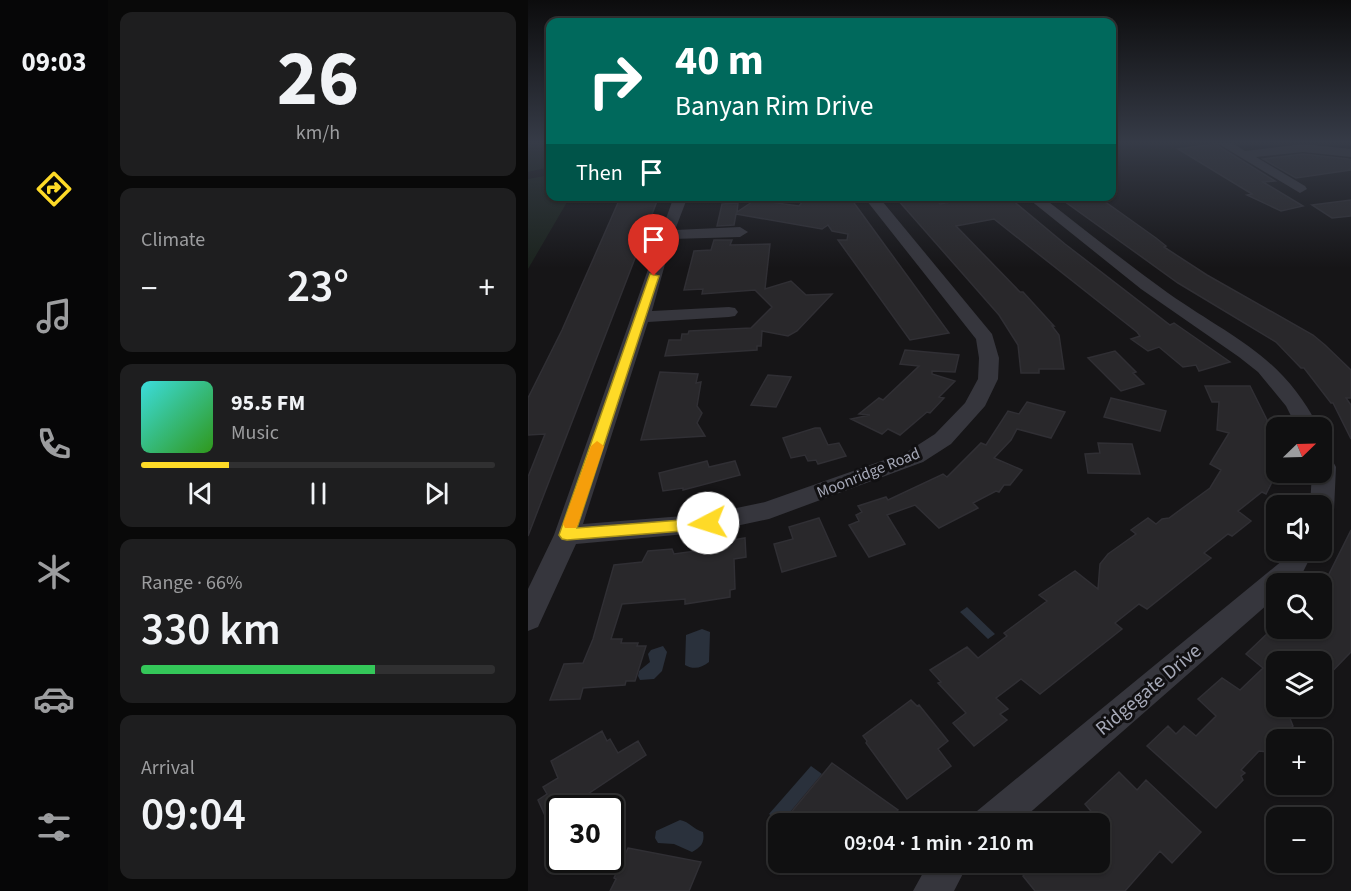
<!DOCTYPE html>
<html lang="en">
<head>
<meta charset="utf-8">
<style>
  body { margin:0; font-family:"Source Sans 3",sans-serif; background:#1e1e1f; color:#f1f3f6; height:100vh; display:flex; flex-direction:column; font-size:22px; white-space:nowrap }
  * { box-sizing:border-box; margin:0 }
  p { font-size:20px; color:#9c9d9f }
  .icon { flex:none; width:33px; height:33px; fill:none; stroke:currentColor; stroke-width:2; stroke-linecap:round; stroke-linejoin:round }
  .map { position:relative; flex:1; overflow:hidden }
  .drawer { display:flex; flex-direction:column; gap:12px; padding:12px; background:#090909; width:420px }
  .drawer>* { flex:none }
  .top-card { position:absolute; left:18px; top:18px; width:570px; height:183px; border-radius:12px; box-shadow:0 2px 4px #0004,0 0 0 2px #303031; background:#00695c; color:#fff; overflow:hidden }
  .needle { width:39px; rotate:67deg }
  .fabs { position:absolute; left:738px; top:417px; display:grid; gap:12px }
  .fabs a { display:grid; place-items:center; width:66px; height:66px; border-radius:12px; background:#101011; box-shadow:0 2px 4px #0004,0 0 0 2px #303031; font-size:30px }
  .speed { position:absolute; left:18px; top:795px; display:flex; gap:12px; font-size:30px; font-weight:700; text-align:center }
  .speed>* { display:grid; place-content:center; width:78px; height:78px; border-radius:50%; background:#101011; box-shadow:0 2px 4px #0004,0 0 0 2px #303031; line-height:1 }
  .speed .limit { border:3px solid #111; border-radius:9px; background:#fff; color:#111 }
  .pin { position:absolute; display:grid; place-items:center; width:51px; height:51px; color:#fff; margin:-62px -26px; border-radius:50% 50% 50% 0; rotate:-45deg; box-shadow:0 0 6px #0007 }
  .pin .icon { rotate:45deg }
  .me { position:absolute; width:66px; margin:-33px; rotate:265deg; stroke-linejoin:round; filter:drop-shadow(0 0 4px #0008) }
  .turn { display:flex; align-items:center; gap:21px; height:126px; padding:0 30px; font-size:27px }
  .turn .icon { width:78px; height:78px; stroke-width:2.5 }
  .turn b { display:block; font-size:42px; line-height:51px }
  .then { display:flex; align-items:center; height:57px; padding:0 30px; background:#0003; gap:12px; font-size:22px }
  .big { font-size:45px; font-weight:600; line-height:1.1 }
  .drawer .card { flex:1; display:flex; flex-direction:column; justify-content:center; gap:9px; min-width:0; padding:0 21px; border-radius:12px; background:#1e1e1f }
  .drawer .dial { align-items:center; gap:0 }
  .dial b { font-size:78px; line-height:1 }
  .song { display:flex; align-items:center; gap:18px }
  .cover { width:72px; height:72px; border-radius:9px; background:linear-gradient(135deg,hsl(180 70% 55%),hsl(110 70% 35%)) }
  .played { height:6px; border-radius:3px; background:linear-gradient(90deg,#feda27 25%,#303031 25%) }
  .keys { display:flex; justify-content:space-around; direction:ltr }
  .heat { display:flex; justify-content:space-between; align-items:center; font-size:33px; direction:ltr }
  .charge { height:9px; border-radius:4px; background:linear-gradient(90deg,#34c759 66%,#303031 0) }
  .trip { position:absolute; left:240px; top:813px; width:342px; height:60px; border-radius:12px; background:#101011; box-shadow:0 2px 4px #0004,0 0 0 2px #303031; font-weight:600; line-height:60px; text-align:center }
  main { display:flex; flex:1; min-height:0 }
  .tabs { display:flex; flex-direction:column; width:108px; justify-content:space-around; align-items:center; background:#060607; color:#9c9d9f }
  .tabs .icon { width:42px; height:42px }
  .tabs .on { color:#feda27 }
  .tabs b { font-size:27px; color:#f1f3f6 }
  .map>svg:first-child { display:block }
  .green { fill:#1b231d }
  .water { fill:#2a313c }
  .building { fill:#29282b; stroke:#302f34; stroke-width:1.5 }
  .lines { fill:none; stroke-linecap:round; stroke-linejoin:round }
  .minor { fill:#36363d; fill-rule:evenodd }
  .route { fill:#feda27; stroke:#a58e19; stroke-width:1.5 }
  .slow { fill:#f59e0b }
  .labels { text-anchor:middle; stroke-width:6; stroke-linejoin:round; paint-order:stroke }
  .street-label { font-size:16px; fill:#a6a9b8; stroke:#111012 }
  .near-street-label { font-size:20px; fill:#a6a9b8; stroke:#111012 }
</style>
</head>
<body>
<main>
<nav class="tabs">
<b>09:03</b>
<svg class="icon on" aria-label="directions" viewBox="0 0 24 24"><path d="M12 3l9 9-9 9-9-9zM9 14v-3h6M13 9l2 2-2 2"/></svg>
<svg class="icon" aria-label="music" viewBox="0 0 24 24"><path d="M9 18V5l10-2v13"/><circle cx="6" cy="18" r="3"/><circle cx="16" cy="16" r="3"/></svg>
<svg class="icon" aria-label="phone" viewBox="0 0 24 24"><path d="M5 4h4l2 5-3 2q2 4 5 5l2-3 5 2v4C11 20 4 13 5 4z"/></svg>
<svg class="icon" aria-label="climate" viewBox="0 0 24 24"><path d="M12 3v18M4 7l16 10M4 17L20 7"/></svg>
<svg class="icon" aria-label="car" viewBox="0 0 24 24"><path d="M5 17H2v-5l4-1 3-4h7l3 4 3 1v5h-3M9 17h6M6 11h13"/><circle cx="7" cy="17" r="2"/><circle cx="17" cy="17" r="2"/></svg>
<svg class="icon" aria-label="filters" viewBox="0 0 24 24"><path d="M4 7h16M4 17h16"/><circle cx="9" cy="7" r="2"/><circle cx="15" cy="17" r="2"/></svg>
</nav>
<section class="drawer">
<div class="card dial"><b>26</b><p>km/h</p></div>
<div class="card"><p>Climate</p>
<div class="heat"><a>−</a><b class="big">23°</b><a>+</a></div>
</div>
<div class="card">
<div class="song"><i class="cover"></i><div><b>95.5 FM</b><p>Music</p></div></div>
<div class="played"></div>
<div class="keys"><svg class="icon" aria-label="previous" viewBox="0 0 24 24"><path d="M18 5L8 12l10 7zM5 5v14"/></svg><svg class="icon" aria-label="pause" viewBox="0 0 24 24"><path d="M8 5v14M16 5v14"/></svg><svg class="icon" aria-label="next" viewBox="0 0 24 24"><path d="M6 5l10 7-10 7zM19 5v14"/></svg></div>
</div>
<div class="card"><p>Range · 66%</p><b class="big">330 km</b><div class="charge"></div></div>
<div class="card"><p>Arrival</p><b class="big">09:04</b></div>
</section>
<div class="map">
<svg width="823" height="891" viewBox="0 0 823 891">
  <rect width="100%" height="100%" fill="#161517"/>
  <path class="green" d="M0,143h22v24l-22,5z
    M22,175v21l20,1 -42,72v-90z"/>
  <path class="water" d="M439,607l28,27 -7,5 -28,-27z
    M174,629l8,3 -1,30c-8,6 -15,8 -24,3l1,-30z
    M135,646l4,6 -5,19 -8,8 -14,1 -2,-4 1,-5 11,-9 -2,-8 3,-4z
    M283,766l11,8 -36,43 3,3 -3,3h-5l-12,-9z
    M152,820c10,2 13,9 23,12 2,11 -2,15 -11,20l-18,-8 -16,-1 -3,-5 1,-7z"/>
  <path class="building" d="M687,144l60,37 -12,1 40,24 -22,5 -34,-16 5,-1 -74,-45z
    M775,154l45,5 3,1v10l-55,8 -33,-19z
    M93,196h38l-131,340v-59l17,-43 -17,1v-37l34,-68z
    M279,196h42l100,137 -39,7 -72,-100h9l1,-6 -16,-3 -4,-6 -6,4 -86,-15 -2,11 -17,1 5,-22 16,-1 -1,9 18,-12 44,6z
    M386,196h18l8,8 45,-8 26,3 54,45 105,81 4,-2 56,39 -31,9 -3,-6 -13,2 -24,-20 -11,4 -17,-12 9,-3 -3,-4 -143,-113 -38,7 64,66h3l31,34h-2l7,9 5,34h-25v4h-18l-3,-28 -19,-30 -102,-116z
    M529,196h40l59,42 10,8 -2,1 43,28 106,60 12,10 26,25v28h-5l5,7v34l-18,-36h-2l-27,-35h-3l-25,-26 -98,-59z
    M823,200v16l-19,2 -20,-13z
    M186,240h18l-2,5 40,-1 -5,45 26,-8 15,14 26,-1 -35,37 -9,5 -26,-5 -1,15h-4v4l-92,6 4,-16h12l1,-6h6l1,-3 62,-3 21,-21 -17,-17 -53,4 1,-5 -19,1 10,-39 17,-1z
    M377,350l54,5 -4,17 -23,-1v3l23,7 -16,16 5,1 -14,15 -3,-1 -27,23 -12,-6 -6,5 -31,-15 19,-4 -11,-1 20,-16 4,2 36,-34 -19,-2z
    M587,351l21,21 -3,1 11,11 -23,7 -33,-33z
    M132,372l38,2 -2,9 5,-1 -4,24 5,7 -5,10 8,13 -64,4z
    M240,375l23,2 -15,30 -25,-2z
    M677,386h45l17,34v10l6,1 1,47 -8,16 -4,-2 -24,19 13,10 -19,15 -4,-2 -24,19 7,5 -64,51 -8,-5 -24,19 7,6 -82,65 -19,-15 -25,19 12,11 -8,5 7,6 -33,26 -21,-23 13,-10 -28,-30 3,-1 -11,-12 37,-23 11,11 29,-22 -3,-3 43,-32 -8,-6 36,-24 23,18 2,-25 8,-10 28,-20 -5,-4 17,-12 8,6 6,-5 7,-1 41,-30 11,-18 -11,-6 19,-31 -12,-3 2,-28h-7z
    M583,398l55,13 -6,20 -56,-14z
    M499,402l38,10 -14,26 -34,-9 -6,11 -17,18 28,12 -12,15h-6l-5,7 -3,-1 -23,12 5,5 -39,20 -24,-23 -28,10 18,29 -36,13 -20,-32 10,-4 -3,-6 6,-3 -4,-6 28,-9 2,3 55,-26 4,3 34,-34 5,2 22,-34 11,3z
    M287,428h5l8,17 11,-2 7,13 -28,8 -2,-4 -8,1 -3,-6 -14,3 -8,-20z
    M570,443l34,1 8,30 -52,-1 -3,-19 15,-1z
    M179,461l2,6 26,-6 5,14 -57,15v-2l-20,3 -4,-18z
    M291,518l17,38 -54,16 -8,-28 19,-5 -4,-12z
    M823,530v122l-29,30v-20h-46v44h23l-10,10 4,10 -13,14h-4v3l-8,9 -9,-1 -18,19 4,3 -4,3 2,4 -27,28 -69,-62 21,-20 8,8 8,-8 12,10 20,-20 -18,-17 24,-21 18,12 23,-22 -17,-14 27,-26h49v-40z
    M217,538l1,19 -12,2 1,30 -5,1v7l-45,7v-5l-63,5 -11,35h11l-1,4h17l-1,3h9l-11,35h-9l-1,4 -42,3 -3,11 -30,1 14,-36 19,-1 10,-24 21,-74 28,-3 6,-11 24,-2 2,5 36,-5v-5z
    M383,700l6,6 2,-1 29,36 -10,8 13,17 -44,33 -41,-56 1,-2 -4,-5z
    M74,731l5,10 3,-2 8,14 20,-12 8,14 -64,43 5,10h-27v41l-22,-49 9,-6 -4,-7 15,-9 -7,-17z
    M304,763l66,47 -10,14h-90l-10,-8z
    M591,772l18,18 9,-10 55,52 -29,31 -12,-12 -35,40h-90l-12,-15 2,-2 -10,-12h85v-40l-15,-18z
    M100,848l73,14 -12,29h-79l6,-12 -2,-1z"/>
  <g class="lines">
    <path class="minor" d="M689,143h15l13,8 58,-7 48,5v8l-48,-5 -47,5 49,29 2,3 -7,4z
      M146,196h14l-13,34 65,-3 8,5 -8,5 -68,2 -20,72 77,-4 6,1 3,4 -3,4 -6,1 -81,5 -65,202 125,-10 57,-12 142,-50 28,-18 30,-31 13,-24 1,-21 -3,-19 -113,-143h15l114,138 7,24 -1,21 -13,27 -34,38 -28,18 -154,57 -61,13 -132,12 -38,83 -10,4v-42l26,-54z
      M497,196h16c43,33 84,66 127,97 64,45 113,61 151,135h-22l-11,-22 -28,-34 -19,-15 -98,-68z
      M794,453l8,3 6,11 -2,43 -3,6 -9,3v-13h-12l2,-34h10z
      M760,550h26l-12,24 -10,10h-16v13l-259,227h-45l5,-13 306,-251z
      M401,862h40l-15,29h-41z"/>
  </g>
  <linearGradient id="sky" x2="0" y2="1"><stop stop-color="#0c0c0d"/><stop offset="0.53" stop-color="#363b47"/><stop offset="1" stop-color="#363b47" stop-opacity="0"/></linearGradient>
  <rect width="823" height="268" fill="url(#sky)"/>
  <path class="route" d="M122,274l9,2 -82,252 131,-10 5,1 2,4 -2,4 -5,2 -141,11 -5,-1 -3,-4z"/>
  <path class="slow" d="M69,441l7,5 -26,78 -2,4h-11l-2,-4 28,-78z"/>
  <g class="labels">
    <g class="street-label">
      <text transform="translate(340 472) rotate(-22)" y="6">Moonridge Road</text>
    </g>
    <g class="near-street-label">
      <text transform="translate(620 689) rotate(-40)" y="7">Ridgegate Drive</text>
    </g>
  </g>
</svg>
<div class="fabs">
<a><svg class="needle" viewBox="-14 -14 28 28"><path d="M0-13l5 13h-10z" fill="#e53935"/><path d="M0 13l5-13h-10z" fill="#9c9d9f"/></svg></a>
<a><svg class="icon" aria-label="sound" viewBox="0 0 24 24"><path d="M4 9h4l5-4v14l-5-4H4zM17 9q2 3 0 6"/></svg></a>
<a><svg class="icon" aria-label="search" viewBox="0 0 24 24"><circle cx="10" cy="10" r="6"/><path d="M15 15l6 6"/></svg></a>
<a><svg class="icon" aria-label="layers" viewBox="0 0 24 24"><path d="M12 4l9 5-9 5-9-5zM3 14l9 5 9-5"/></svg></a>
<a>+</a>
<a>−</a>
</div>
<div class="speed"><div class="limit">30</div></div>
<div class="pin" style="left:126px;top:276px;background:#d93025"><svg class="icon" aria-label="arrive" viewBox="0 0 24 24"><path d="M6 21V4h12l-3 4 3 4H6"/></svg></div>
<svg class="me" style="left:180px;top:523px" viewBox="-20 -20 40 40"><circle r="19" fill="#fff"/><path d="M0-13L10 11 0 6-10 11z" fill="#feda27"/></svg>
<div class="trip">09:04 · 1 min · 210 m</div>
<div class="top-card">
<div class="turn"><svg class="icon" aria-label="right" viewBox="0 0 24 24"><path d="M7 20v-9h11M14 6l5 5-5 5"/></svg><div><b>40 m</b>Banyan Rim Drive</div></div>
<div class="then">Then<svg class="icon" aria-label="arrive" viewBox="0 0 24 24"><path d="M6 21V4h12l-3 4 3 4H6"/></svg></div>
</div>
</div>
</main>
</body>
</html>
